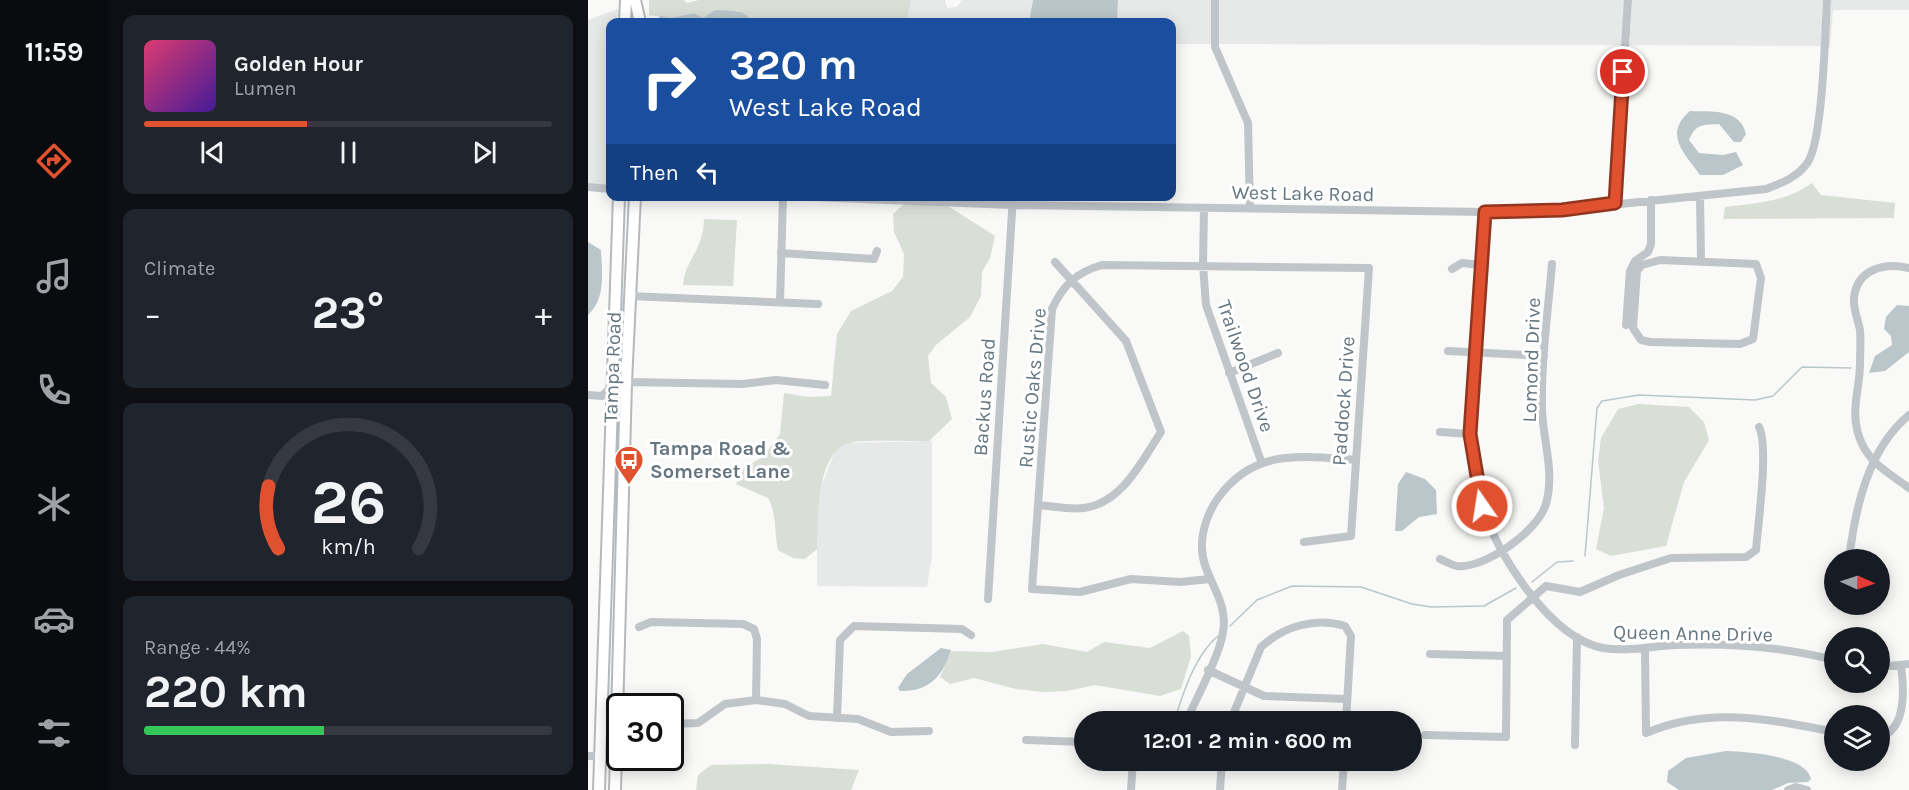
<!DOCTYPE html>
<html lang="en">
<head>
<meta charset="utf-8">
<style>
  body { margin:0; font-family:Karla,sans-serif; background:#20242c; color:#f1f3f6; height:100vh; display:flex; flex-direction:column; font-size:22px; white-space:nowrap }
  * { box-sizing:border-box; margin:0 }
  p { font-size:20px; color:#9ea1a6 }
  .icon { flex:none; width:33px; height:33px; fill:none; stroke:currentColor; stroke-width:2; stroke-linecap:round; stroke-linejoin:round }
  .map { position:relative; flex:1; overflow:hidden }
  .drawer { display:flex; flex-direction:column; gap:15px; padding:15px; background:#0d0f14; width:480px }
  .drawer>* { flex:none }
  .hud { position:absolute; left:18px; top:18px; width:570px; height:183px; border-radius:12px; box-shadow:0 3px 15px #0003; background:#1a4fa0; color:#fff; overflow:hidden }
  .needle { width:39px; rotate:93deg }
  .fabs { position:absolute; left:1236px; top:549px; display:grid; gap:12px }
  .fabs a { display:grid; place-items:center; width:66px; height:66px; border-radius:50%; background:#171b24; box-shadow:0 3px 15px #0003; font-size:30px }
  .speed { position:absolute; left:18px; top:693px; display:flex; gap:12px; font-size:30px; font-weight:700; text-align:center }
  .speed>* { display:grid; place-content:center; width:78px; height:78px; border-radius:50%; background:#171b24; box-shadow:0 3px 15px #0003; line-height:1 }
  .speed .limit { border:3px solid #111; border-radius:9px; background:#fff; color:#111 }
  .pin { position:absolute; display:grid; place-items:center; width:51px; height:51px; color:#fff; margin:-26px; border:3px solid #fff; border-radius:50%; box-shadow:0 2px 6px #0007 }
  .me { position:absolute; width:66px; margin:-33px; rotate:347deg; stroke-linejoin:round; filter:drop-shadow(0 0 4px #0008) }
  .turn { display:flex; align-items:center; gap:21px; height:126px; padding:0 24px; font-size:27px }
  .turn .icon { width:78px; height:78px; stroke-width:2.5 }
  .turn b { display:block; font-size:42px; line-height:51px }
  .then { display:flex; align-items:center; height:57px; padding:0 24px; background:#0003; gap:12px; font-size:22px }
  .big { font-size:45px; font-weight:700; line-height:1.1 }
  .drawer .tile { flex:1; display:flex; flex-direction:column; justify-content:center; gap:9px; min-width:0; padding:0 21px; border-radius:12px; background:#20242c }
  .drawer .dial { align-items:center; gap:0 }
  .dial svg { height:156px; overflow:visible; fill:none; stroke:#363941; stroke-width:7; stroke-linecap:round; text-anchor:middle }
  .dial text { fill:#f1f3f6; stroke:none }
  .song { display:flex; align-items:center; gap:18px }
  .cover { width:72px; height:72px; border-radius:9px; background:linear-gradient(135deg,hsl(340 70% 55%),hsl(260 70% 35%)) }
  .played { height:6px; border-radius:3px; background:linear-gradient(90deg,#e0512f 40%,#363941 40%) }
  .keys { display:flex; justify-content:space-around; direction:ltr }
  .heat { display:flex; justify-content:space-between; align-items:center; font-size:33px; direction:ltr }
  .charge { height:9px; border-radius:4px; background:linear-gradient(90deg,#34c759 44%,#363941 0) }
  .trip { position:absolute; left:486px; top:711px; width:348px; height:60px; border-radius:30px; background:#171b24; box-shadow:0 3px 15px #0003; font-weight:700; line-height:60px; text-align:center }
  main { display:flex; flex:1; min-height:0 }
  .dock { display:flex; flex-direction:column; width:108px; justify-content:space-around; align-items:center; background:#090b0e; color:#9ea1a6 }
  .dock .icon { width:42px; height:42px }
  .dock .selected { color:#e0512f }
  .dock b { font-size:27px; color:#f1f3f6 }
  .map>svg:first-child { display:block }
  .built { fill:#e7e8e8 }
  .green { fill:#d9ded6 }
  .water { fill:#bac6ca }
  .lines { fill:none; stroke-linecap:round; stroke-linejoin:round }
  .stream { stroke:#bac6ca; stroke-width:1.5 }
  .major-casing { stroke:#b4b9bd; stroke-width:14 }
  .minor { stroke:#c0c5c9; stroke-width:8 }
  .major { stroke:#fff; stroke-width:10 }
  .route-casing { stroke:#92351f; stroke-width:15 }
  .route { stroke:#e0512f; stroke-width:10 }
  .labels { text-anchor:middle; stroke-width:6; stroke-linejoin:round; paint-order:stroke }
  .street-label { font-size:20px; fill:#657681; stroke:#fff }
  .poi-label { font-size:20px; font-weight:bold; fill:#657681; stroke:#fff; text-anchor:start }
</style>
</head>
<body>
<main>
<nav class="dock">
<b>11:59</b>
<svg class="icon selected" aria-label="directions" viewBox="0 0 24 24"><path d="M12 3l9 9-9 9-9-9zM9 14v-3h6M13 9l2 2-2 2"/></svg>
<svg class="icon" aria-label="music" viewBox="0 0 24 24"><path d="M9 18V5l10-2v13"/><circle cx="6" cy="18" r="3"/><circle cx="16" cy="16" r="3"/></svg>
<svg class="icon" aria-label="phone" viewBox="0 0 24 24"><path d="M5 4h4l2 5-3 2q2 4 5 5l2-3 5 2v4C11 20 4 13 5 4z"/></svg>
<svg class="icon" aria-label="climate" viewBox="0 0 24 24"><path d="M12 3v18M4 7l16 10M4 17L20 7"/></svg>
<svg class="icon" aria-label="car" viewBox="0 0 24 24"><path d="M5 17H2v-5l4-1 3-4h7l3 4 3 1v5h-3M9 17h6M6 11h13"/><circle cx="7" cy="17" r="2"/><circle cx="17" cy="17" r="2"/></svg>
<svg class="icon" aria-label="filters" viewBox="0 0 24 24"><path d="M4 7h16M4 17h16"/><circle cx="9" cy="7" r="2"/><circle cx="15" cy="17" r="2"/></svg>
</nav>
<section class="drawer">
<div class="tile">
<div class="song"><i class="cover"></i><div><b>Golden Hour</b><p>Lumen</p></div></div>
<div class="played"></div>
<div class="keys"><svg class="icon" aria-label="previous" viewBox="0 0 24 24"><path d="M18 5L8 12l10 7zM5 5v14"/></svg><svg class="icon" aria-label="pause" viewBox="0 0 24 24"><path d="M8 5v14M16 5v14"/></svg><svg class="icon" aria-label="next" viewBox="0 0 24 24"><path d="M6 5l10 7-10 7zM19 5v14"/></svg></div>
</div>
<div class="tile"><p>Climate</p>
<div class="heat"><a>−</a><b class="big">23°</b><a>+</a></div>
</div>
<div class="tile dial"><svg viewBox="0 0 100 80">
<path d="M14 69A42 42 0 1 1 86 69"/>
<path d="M14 69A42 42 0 0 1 9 37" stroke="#e0512f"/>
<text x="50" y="56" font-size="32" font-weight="700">26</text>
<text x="50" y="72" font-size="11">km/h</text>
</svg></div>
<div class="tile"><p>Range · 44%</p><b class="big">220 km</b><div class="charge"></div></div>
</section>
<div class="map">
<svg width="1321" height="790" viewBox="0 0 1321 790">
  <rect width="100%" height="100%" fill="#f9f9f7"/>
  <path class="built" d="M323,0h34l2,8 10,-1 5,-7h71l-4,22h-118l-3,-7z
    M530,0h94l-1,44h-39v-22h-55z
    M631,0h406l-3,45 -404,-1z
    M1044,0h191l-2,46 -192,-1z
    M1243,0h78v10h-76l-3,37h-2z
    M30,9l-1,13h-7v164l-22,-2v-164z
    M344,441v115l-5,31 -110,-1v-89l18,-46 14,-8z"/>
  <path class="green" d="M61,0h35l3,3 12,-3h212l-3,15 3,7h-159c-10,-18 -34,-12 -49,-4l-9,-5 -24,5 -21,-3z
    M1224,183l9,12 74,8 -1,15 -171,1 2,-12c32,-4 61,-5 87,-24z
    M316,204l44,2 47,30 -5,22 -8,14 -1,24 -11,21 -34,28 -8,11 3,27 15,14 6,22 -23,22c-18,1 -64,-2 -79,2 -35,9 -32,78 -33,106l-12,10 -12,-1 -15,-8c-4,-18 -1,-36 -10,-52l-32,-14 8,-16 20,-12 16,-22 4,-41 24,4 23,-1 6,-62 14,-23 41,-20 11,-14 1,-23 -10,-22 -1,-18z
    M116,219l33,1 -4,66 -50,-1c2,-26 20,-33 21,-66z
    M1050,404l51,3 15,15 5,18 -25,42 -18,64 -55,10 -15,-7 8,-41 -6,-47 3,-23 17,-29z
    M595,631l6,5 2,20 -10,33 -21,7 -65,-11 -28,6 -24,1 -27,-3 -42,-11 -24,6 -10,-7 11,-26 41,1 51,-8 44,8 17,-10 46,6z
    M181,764l90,6 -8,20h-155l2,-15 13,-10z"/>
  <path class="water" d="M445,0h85l-1,22h-88z
    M127,10c15,1 30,-2 37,12h-95l3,-6 10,2 24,-5 9,5z
    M1102,111c21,1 50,-3 56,23l-5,8h-7l-15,-18c-16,1 -23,-1 -30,16l10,13 24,2 13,-3 7,13 -20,10h-23c-16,-22 -37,-41 -10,-64z
    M0,242l13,8c1,23 5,48 -13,65z
    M1309,305l12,1v46l-24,19 -16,2 6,-17 17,-11 -1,-9 -7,-7 2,-12z
    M818,472l19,7 11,11 1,24 -18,3 -17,14h-7l3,-47z
    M353,648l10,2c-8,26 -22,42 -51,41l-2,-3 9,-14z
    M1138,751c21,1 80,4 85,28l-3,3 -20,1 -16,7h-93l-12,-8 1,-11 18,-13z"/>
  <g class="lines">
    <path class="stream" d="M997,556l12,-148 5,-7 37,-6 116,5 18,-4 29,-29 49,1
      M944,582l25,-20 16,-1
      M642,626l27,-26 35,-14 69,1 51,17 19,3 53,-1 32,-18
      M586,722c9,-29 21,-67 44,-86"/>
    <g class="major-casing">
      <path id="major" d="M47,0l5,22
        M37,22l1,-22
        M11,790l20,-594
        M27,790l11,-408 9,-186"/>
    </g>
    <path class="minor" d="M627,0v47l33,76 2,86
      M0,187l22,2
      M199,196l225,9 473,7 77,-2 204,-21c16,-6 32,-12 42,-27 15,-24 17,-129 19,-162
      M1112,196l1,64
      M1027,203l13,-203
      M616,208l-1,57 3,40 55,156
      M897,212l-15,222c3,24 5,49 12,72 15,48 68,132 121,142 24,4 48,-2 73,-3 52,-2 108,2 158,15
      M193,253l93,6 3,-8
      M1072,260l96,4 5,14 -8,61 -13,5 -90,-2 -9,-2 -8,-12 4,-57 5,-6z
      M1321,268c-24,-6 -53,1 -55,31 -1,9 4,21 6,31 1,11 0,22 0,33 0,29 -12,50 2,81 10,21 30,31 47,44
      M864,269l10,-6 19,2
      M41,296l189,8
      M192,302l3,-106
      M1038,325l4,-54 5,-10 13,-9 3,-8v-44
      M860,351l96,5
      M641,373l49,-20
      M0,395l14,1 5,-5 19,-9 116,2 34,-4 49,5
      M852,432l30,2
      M450,505c14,1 31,5 46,3 38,-5 58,-47 77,-76l-35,-91 -71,-79
      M852,559c5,2 11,6 17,7 28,3 81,-35 89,-62 9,-33 -3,-62 -4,-95 -1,-48 6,-97 10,-145
      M1261,560c6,-52 19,-111 60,-145
      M622,579l-30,3 -49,-3 -51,13 -48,-3 20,-280c11,-24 25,-37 50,-44l267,3 -18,268 -47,6
      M400,599l25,-403
      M51,627l12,-5 92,2 11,5 3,10 -1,61
      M1057,648l1,85c63,-27 123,-14 188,-1
      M842,654l77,2
      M1292,667l29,-3
      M620,670l56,26 83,3
      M249,718l3,-78 14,-14 108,3 9,6
      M598,722c10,-23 34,-67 37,-90 6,-33 -20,-54 -21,-83 -1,-17 6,-37 16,-51 36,-50 83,-42 138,-38
      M642,722l31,-75c23,-21 55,-30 84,-21l6,10 -5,86
      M82,724l28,-1 27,-19 31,-4 29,4 24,12 49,3 33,13 38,-1
      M837,735l81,2 1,-117 39,-34 34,6 39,-17 52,-17 75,-1 10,-7c2,-26 13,-103 3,-123
      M1292,737c27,-8 24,-49 21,-71
      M438,740l58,2
      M987,745l2,-108
      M0,756l27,1
      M709,760l47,2
      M543,790l2,-30
      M632,790l2,-30
      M754,790l2,-30
      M1200,790l8,-3 11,3"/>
    <use href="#major" class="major"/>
  </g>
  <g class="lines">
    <g class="route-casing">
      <path id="route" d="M894,506l-12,-72 15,-222 77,-2 53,-7 8,-131"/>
    </g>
    <use href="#route" class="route"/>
  </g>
  <defs>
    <g id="bus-pin" transform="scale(1.5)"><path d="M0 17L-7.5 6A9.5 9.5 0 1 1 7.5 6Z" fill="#e0512f" stroke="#fff"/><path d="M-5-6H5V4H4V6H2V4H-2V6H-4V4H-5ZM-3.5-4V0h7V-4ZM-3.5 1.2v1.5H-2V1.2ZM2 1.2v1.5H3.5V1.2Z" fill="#fff"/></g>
  </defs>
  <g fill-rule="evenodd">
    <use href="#bus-pin" x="41" y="460"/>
  </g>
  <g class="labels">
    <g class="street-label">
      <text transform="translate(715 193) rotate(1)" y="7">West Lake Road</text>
      <text transform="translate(943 360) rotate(-88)" y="7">Lomond Drive</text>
      <text transform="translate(658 366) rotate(71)" y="7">Trailwood Drive</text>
      <text transform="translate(24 367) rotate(-88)" y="7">Tampa Road</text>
      <text transform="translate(444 388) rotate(-85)" y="7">Rustic Oaks Drive</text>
      <text transform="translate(396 397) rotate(-86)" y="7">Backus Road</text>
      <text transform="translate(755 401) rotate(-86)" y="7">Paddock Drive</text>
      <text transform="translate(1105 633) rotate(1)" y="7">Queen Anne Drive</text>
    </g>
    <g class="poi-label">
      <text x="62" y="455">Tampa Road &amp;<tspan x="62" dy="23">Somerset Lane</tspan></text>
    </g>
  </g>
</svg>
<div class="fabs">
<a><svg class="needle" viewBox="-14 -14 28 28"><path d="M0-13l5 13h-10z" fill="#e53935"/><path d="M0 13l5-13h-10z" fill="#9ea1a6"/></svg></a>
<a><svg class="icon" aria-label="search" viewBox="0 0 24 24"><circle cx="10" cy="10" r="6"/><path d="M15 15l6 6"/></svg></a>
<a><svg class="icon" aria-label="layers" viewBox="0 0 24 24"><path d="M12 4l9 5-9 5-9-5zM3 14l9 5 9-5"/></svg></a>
</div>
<div class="speed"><div class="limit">30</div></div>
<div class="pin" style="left:1035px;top:72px;background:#d93025"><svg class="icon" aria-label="arrive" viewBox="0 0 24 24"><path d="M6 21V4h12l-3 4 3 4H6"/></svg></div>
<svg class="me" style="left:894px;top:506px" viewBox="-20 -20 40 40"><circle r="17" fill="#e0512f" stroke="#fff" stroke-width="3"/><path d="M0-11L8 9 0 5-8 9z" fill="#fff"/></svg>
<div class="trip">12:01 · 2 min · 600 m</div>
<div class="hud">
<div class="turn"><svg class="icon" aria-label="right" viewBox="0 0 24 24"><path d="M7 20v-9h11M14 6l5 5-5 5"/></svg><div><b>320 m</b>West Lake Road</div></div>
<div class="then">Then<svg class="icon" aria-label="left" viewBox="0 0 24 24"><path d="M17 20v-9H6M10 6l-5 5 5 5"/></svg></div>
</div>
</div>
</main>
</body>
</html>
